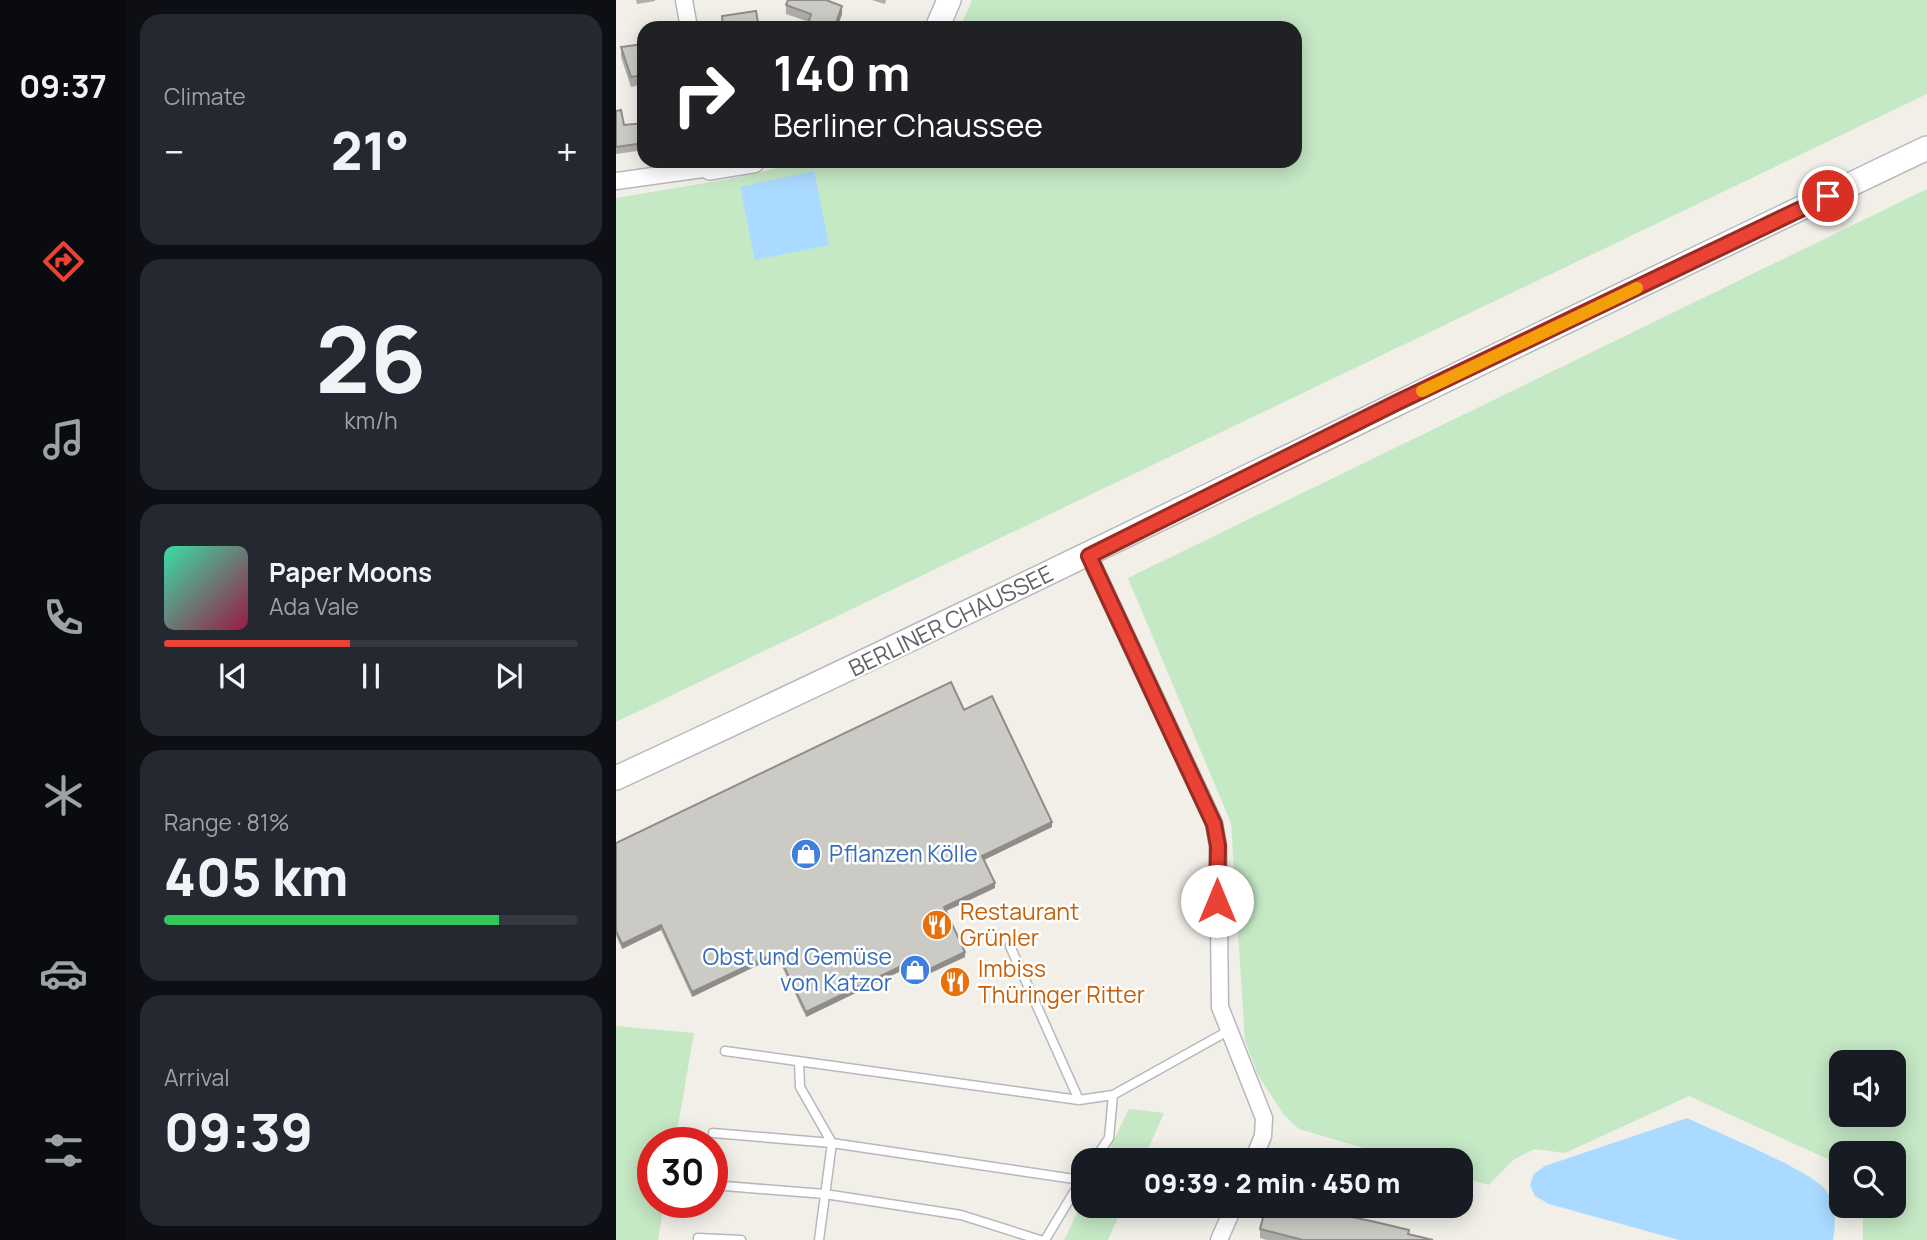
<!DOCTYPE html>
<html lang="en">
<head>
<meta charset="utf-8">
<style>
  body { margin:0; font-family:Manrope,sans-serif; background:#242831; color:#f1f3f6; height:100vh; display:flex; flex-direction:column; font-size:26px; white-space:nowrap }
  * { box-sizing:border-box; margin:0 }
  p { font-size:23px; color:#9ea1a6 }
  .icon { flex:none; width:38px; height:38px; fill:none; stroke:currentColor; stroke-width:2; stroke-linecap:round; stroke-linejoin:round }
  .map { position:relative; flex:1; overflow:hidden }
  .panel { display:flex; flex-direction:column; gap:14px; padding:14px; background:#0d0f14; width:490px }
  .panel>* { flex:none }
  .guide { position:absolute; left:21px; top:21px; width:665px; height:147px; border-radius:21px; box-shadow:0 4px 18px #0003; background:#202124; color:#fff; overflow:hidden }
  .buttons { position:absolute; left:1213px; top:1050px; display:grid; gap:14px }
  .buttons a { display:grid; place-items:center; width:77px; height:77px; border-radius:14px; background:#171b24; box-shadow:0 4px 18px #0003; font-size:35px }
  .speed { position:absolute; left:21px; top:1127px; display:flex; gap:14px; font-size:35px; font-weight:700; text-align:center }
  .speed>* { display:grid; place-content:center; width:91px; height:91px; border-radius:50%; background:#171b24; box-shadow:0 4px 18px #0003; line-height:1 }
  .speed .limit { border:10px solid #d22; background:#fff; color:#111 }
  .pin { position:absolute; display:grid; place-items:center; width:60px; height:60px; color:#fff; margin:-30px; border:4px solid #fff; border-radius:50%; box-shadow:0 2px 7px #0007 }
  .me { position:absolute; width:77px; margin:-38px; rotate:0deg; stroke-linejoin:round; filter:drop-shadow(0 0 5px #0008) }
  .turn { display:flex; align-items:center; gap:24px; height:147px; padding:0 21px; font-size:32px }
  .turn .icon { width:91px; height:91px; stroke-width:2.5 }
  .turn b { display:block; font-size:49px; line-height:60px }
  .big { font-size:52px; font-weight:800; line-height:1.1 }
  .panel .tile { flex:1; display:flex; flex-direction:column; justify-content:center; gap:10px; min-width:0; padding:0 24px; border-radius:21px; background:#242831 }
  .panel .dial { align-items:center; gap:0 }
  .dial b { font-size:91px; line-height:1 }
  .song { display:flex; align-items:center; gap:21px }
  .cover { width:84px; height:84px; border-radius:10px; background:linear-gradient(135deg,hsl(160 70% 55%),hsl(340 70% 35%)) }
  .played { height:7px; border-radius:4px; background:linear-gradient(90deg,#ea4335 45%,#363941 45%) }
  .keys { display:flex; justify-content:space-around; direction:ltr }
  .heat { display:flex; justify-content:space-between; align-items:center; font-size:38px; direction:ltr }
  .charge { height:10px; border-radius:5px; background:linear-gradient(90deg,#34c759 81%,#363941 0) }
  .trip { position:absolute; left:455px; top:1148px; width:402px; height:70px; border-radius:21px; background:#171b24; box-shadow:0 4px 18px #0003; font-weight:800; line-height:70px; text-align:center }
  main { display:flex; flex:1; min-height:0 }
  .menu { display:flex; flex-direction:column; width:126px; justify-content:space-around; align-items:center; background:#090b0e; color:#9ea1a6 }
  .menu .icon { width:49px; height:49px }
  .menu .current { color:#ea4335 }
  .menu b { font-size:32px; color:#f1f3f6 }
  .map>svg:first-child { display:block }
  .green { fill:#c5e8c5; fill-rule:evenodd }
  .water { fill:#aadaff }
  .lines { fill:none; stroke-linecap:round; stroke-linejoin:round }
  .lane-casing { stroke:#b5b8bc; stroke-width:11 }
  .street-casing { stroke:#b5b8bc; stroke-width:19 }
  .secondary-casing { stroke:#b6babf; stroke-width:26 }
  .lane { stroke:#fff; stroke-width:8 }
  .street { stroke:#fff; stroke-width:16 }
  .secondary { stroke:#fff; stroke-width:23 }
  .wall { fill:#afaea9 }
  .shaded-wall { fill:#8f8d8a }
  .building { fill:#cccac5; stroke:#8f8d8a; stroke-width:2 }
  .route-casing { stroke:#982c22; stroke-width:18 }
  .route { stroke:#ea4335; stroke-width:12 }
  .slow { stroke:#f59e0b; stroke-width:12 }
  .labels { text-anchor:middle; stroke-width:5; stroke-linejoin:round; paint-order:stroke }
  .street-label { font-size:23px; fill:#5f6368; stroke:#fff }
  .shop-label { font-size:23px; fill:#366cbe; stroke:#fff; text-anchor:start }
  .food-label { font-size:23px; fill:#c56008; stroke:#fff; text-anchor:start }
</style>
</head>
<body>
<main>
<nav class="menu">
<b>09:37</b>
<svg class="icon current" aria-label="directions" viewBox="0 0 24 24"><path d="M12 3l9 9-9 9-9-9zM9 14v-3h6M13 9l2 2-2 2"/></svg>
<svg class="icon" aria-label="music" viewBox="0 0 24 24"><path d="M9 18V5l10-2v13"/><circle cx="6" cy="18" r="3"/><circle cx="16" cy="16" r="3"/></svg>
<svg class="icon" aria-label="phone" viewBox="0 0 24 24"><path d="M5 4h4l2 5-3 2q2 4 5 5l2-3 5 2v4C11 20 4 13 5 4z"/></svg>
<svg class="icon" aria-label="climate" viewBox="0 0 24 24"><path d="M12 3v18M4 7l16 10M4 17L20 7"/></svg>
<svg class="icon" aria-label="car" viewBox="0 0 24 24"><path d="M5 17H2v-5l4-1 3-4h7l3 4 3 1v5h-3M9 17h6M6 11h13"/><circle cx="7" cy="17" r="2"/><circle cx="17" cy="17" r="2"/></svg>
<svg class="icon" aria-label="filters" viewBox="0 0 24 24"><path d="M4 7h16M4 17h16"/><circle cx="9" cy="7" r="2"/><circle cx="15" cy="17" r="2"/></svg>
</nav>
<section class="panel">
<div class="tile"><p>Climate</p>
<div class="heat"><a>−</a><b class="big">21°</b><a>+</a></div>
</div>
<div class="tile dial"><b>26</b><p>km/h</p></div>
<div class="tile">
<div class="song"><i class="cover"></i><div><b>Paper Moons</b><p>Ada Vale</p></div></div>
<div class="played"></div>
<div class="keys"><svg class="icon" aria-label="previous" viewBox="0 0 24 24"><path d="M18 5L8 12l10 7zM5 5v14"/></svg><svg class="icon" aria-label="pause" viewBox="0 0 24 24"><path d="M8 5v14M16 5v14"/></svg><svg class="icon" aria-label="next" viewBox="0 0 24 24"><path d="M6 5l10 7-10 7zM19 5v14"/></svg></div>
</div>
<div class="tile"><p>Range · 81%</p><b class="big">405 km</b><div class="charge"></div></div>
<div class="tile"><p>Arrival</p><b class="big">09:39</b></div>
</section>
<div class="map">
<svg width="1311" height="1240" viewBox="0 0 1311 1240">
  <rect width="100%" height="100%" fill="#f1efe8"/>
  <path class="green" d="M356,0h955v94l-1311,628v-524l113,-19 80,-18h486v-133h-335z
    M1311,189v1051h-64v-34h31v-53h-53v12l-152,-69 -124,57 -31,-4 -21,11 -24,25 -28,-8v-17h-57l-105,-31 -15,-14 -26,-40 -13,-34 -14,-218 -103,-245zM1225,1062h53v53h-53z
    M0,1026l78,7 -19,110h-22v59h11l-6,38h-42z
    M513,1109l35,4 -21,47h-39z
    M467,1201v5h40l-15,34h-44z"/>
  <path class="water" d="M198,171l15,74 -74,15 -15,-73z
    M1071,1118c29,14 118,50 137,70 13,15 12,34 9,52h-154l-130,-36 -14,-8 -5,-11 4,-11 11,-8z"/>
  <g class="lines">
    <g class="lane-casing">
      <path id="lane" d="M394,946l69,154
        M109,1051l354,49 34,-5 115,-64
        M183,1061l1,26 32,56 -13,97
        M97,1133l119,10 249,37
        M478,1160l15,-22 4,-43
        M96,1185l113,9 136,21 79,25
        M82,1238l43,2
        M429,1240l38,-63"/>
    </g>
    <g class="street-casing">
      <path id="street" d="M68,0l5,28
        M0,181l94,-13 -1,-7
        M473,556l125,267 4,23 2,161 44,111 -1,18 -10,24
        M603,1240l15,-34"/>
    </g>
    <g class="secondary-casing">
      <path id="secondary" d="M321,28l12,-28
        M94,168l43,-7
        M0,778c440,-204 873,-422 1311,-630"/>
    </g>
    <use href="#lane" class="lane"/>
    <use href="#street" class="street"/>
    <use href="#secondary" class="secondary"/>
  </g>
  <path class="wall" d="M20,0h19v1l-18,3z
    M256,0h14l-1,4z
    M170,5l56,9 -5,14h-28v-6l-23,-8z
    M28,44v40l-13,3 -10,-30v-10z
    M0,111l8,14 20,-2v27l-28,4z
    M348,710l88,117 -69,33 12,28 -49,23 19,46 -56,26 -6,-13 -97,47 -29,-61 -85,41 -31,-67 -39,19 -6,-13v-93z
    M644,1229l149,5 24,6h-166l-7,-2z"/>
  <path class="shaded-wall" d="M226,6v8l-5,14h-3z
    M436,822v5l-70,34v-5z
    M379,883v5l-51,24v-5z
    M45,925v5l-39,19v-5z
    M161,952v4l-85,41v-5z
    M349,952v5l-56,26v-4z
    M287,965v5l-97,47v-5z"/>
  <path class="building" d="M172,0h38l16,6 -8,22h-6l-19,-7 2,-7 -25,-9z
    M140,11l3,17h-36l-1,-12z
    M28,44v31l-13,2 -10,-30z
    M5,110l3,15 20,-2v20l-28,4v-36z
    M335,682l13,28 28,-14 60,126 -70,34 13,27 -51,24 21,45 -56,27 -6,-14 -97,47 -29,-60 -85,40 -31,-67 -39,19 -6,-13v-88z
    M650,1206h31l74,15 38,9 -1,4 25,6h-130l-43,-11z"/>
  <g class="lines">
    <g class="route-casing">
      <path id="route" d="M601,901l1,-55 -4,-22 -125,-268 307,-153 432,-207"/>
    </g>
    <use href="#route" class="route"/>
    <path class="slow" d="M806,391l215,-103"/>
  </g>
  <defs>
    <g id="shop-disc" transform="scale(1.575)"><circle r="9.5" fill="#3f7fe0" stroke="#fff"/><path d="M-5-2.5h2.3a2.7 3.5 0 0 1 5.4 0H5L5.5 6h-11ZM-1.5-2.5h3a1.5 2.3 0 0 0-3 0Z" fill="#fff"/></g>
    <g id="restaurant-disc" transform="scale(1.575)"><circle r="9.5" fill="#e8710a" stroke="#fff"/><path d="M-5-6h1v4h1v-4h1v4h1v-4h1v5L-1.5 .5V6h-2V.5L-5-1ZM5-6V6H3V1.5H1.5Q1.5-4 5-6Z" fill="#fff"/></g>
  </defs>
  <g fill-rule="evenodd">
    <use href="#shop-disc" x="190" y="854"/>
    <use href="#restaurant-disc" x="321" y="925"/>
    <use href="#shop-disc" x="299" y="970"/>
    <use href="#restaurant-disc" x="339" y="982"/>
  </g>
  <g class="labels">
    <g class="street-label">
      <text transform="translate(335 621) rotate(-26)" y="8">BERLINER CHAUSSEE</text>
    </g>
    <g class="shop-label">
      <text x="213" y="862">Pflanzen Kölle</text>
      <text x="276" y="965" text-anchor="end">Obst und Gemüse<tspan x="276" dy="26">von Katzor</tspan></text>
    </g>
    <g class="food-label">
      <text x="344" y="920">Restaurant<tspan x="344" dy="26">Grünler</tspan></text>
      <text x="362" y="977">Imbiss<tspan x="362" dy="26">Thüringer Ritter</tspan></text>
    </g>
  </g>
</svg>
<div class="buttons">
<a><svg class="icon" aria-label="sound" viewBox="0 0 24 24"><path d="M4 9h4l5-4v14l-5-4H4zM17 9q2 3 0 6"/></svg></a>
<a><svg class="icon" aria-label="search" viewBox="0 0 24 24"><circle cx="10" cy="10" r="6"/><path d="M15 15l6 6"/></svg></a>
</div>
<div class="speed"><div class="limit">30</div></div>
<div class="pin" style="left:1212px;top:196px;background:#d93025"><svg class="icon" aria-label="arrive" viewBox="0 0 24 24"><path d="M6 21V4h12l-3 4 3 4H6"/></svg></div>
<svg class="me" style="left:601px;top:901px" viewBox="-20 -20 40 40"><circle r="19" fill="#fff"/><path d="M0-13L10 11 0 6-10 11z" fill="#ea4335"/></svg>
<div class="trip">09:39 · 2 min · 450 m</div>
<div class="guide">
<div class="turn"><svg class="icon" aria-label="right" viewBox="0 0 24 24"><path d="M7 20v-9h11M14 6l5 5-5 5"/></svg><div><b>140 m</b>Berliner Chaussee</div></div>
</div>
</div>
</main>
</body>
</html>
